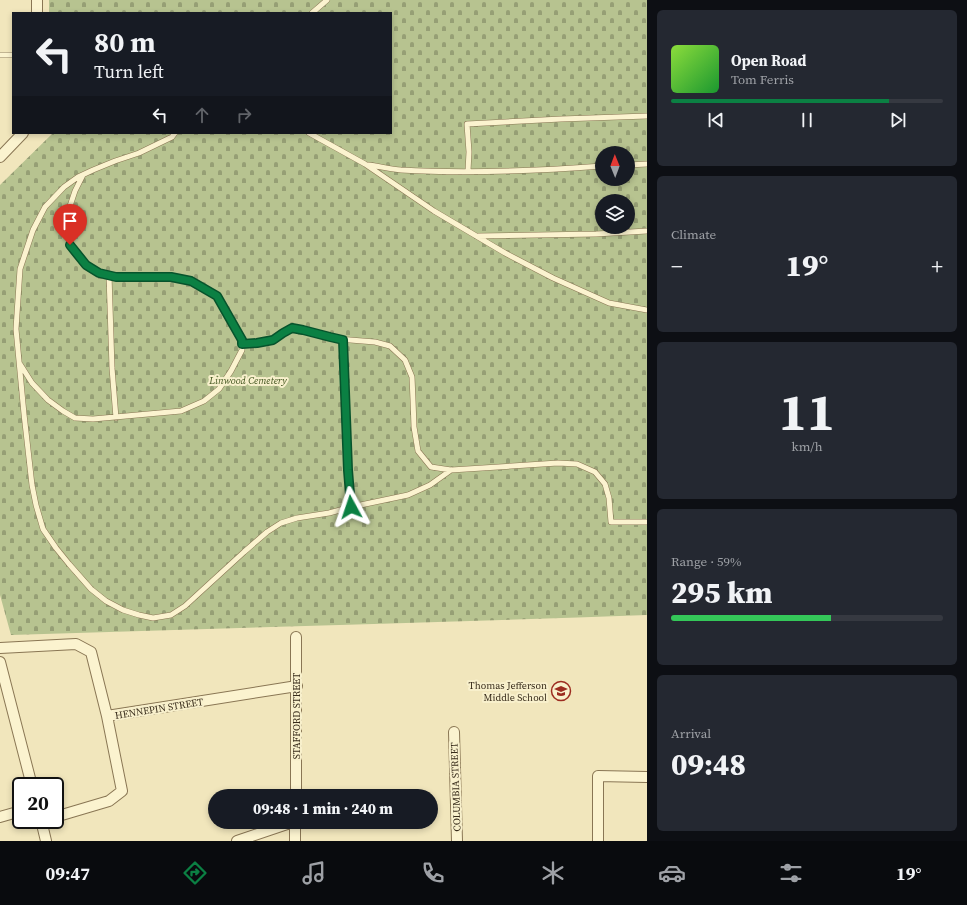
<!DOCTYPE html>
<html lang="en">
<head>
<meta charset="utf-8">
<style>
  body { margin:0; font-family:"Source Serif 4",serif; background:#242831; color:#f1f3f6; height:100vh; display:flex; flex-direction:column; font-size:15px; white-space:nowrap }
  * { box-sizing:border-box; margin:0 }
  p { font-size:13px; color:#9ea1a6 }
  .icon { flex:none; width:22px; height:22px; fill:none; stroke:currentColor; stroke-width:2; stroke-linecap:round; stroke-linejoin:round }
  .map { position:relative; flex:1; overflow:hidden }
  .drawer { display:flex; flex-direction:column; gap:10px; padding:10px; background:#0d0f14; width:320px }
  .drawer>* { flex:none }
  .banner { position:absolute; left:12px; top:12px; width:380px; height:122px; border-radius:0px; box-shadow:0 2px 6px #0003; background:#171b24; color:#f1f3f6; overflow:hidden }
  .needle { width:26px; rotate:359deg }
  .controls { position:absolute; left:595px; top:146px; display:grid; gap:8px }
  .controls a { display:grid; place-items:center; width:40px; height:40px; border-radius:50%; background:#171b24; box-shadow:0 2px 6px #0003; font-size:20px }
  .speed { position:absolute; left:12px; top:777px; display:flex; gap:8px; font-size:20px; font-weight:700; text-align:center }
  .speed>* { display:grid; place-content:center; width:52px; height:52px; border-radius:50%; background:#171b24; box-shadow:0 2px 6px #0003; line-height:1 }
  .speed .limit { border:2px solid #111; border-radius:6px; background:#fff; color:#111 }
  .pin { position:absolute; display:grid; place-items:center; width:34px; height:34px; color:#fff; margin:-41px -17px; border-radius:50% 50% 50% 0; rotate:-45deg; box-shadow:0 0 4px #0007 }
  .pin .icon { rotate:45deg }
  .me { position:absolute; width:44px; margin:-22px; rotate:355deg; stroke-linejoin:round; filter:drop-shadow(0 0 3px #0008) }
  .turn { display:flex; align-items:center; gap:14px; height:84px; padding:0 16px; font-size:18px }
  .turn .icon { width:52px; height:52px; stroke-width:2.5 }
  .turn b { display:block; font-size:28px; line-height:34px }
  .lanes { display:flex; align-items:center; height:38px; padding:0 16px; background:#0003; justify-content:center; gap:20px; direction:ltr }
  .lanes .off { opacity:.35 }
  .big { font-size:30px; font-weight:800; line-height:1.1 }
  .drawer .widget { flex:1; display:flex; flex-direction:column; justify-content:center; gap:6px; min-width:0; padding:0 14px; border-radius:6px; background:#242831 }
  .drawer .dial { align-items:center; gap:0 }
  .dial b { font-size:52px; line-height:1 }
  .song { display:flex; align-items:center; gap:12px }
  .cover { width:48px; height:48px; border-radius:6px; background:linear-gradient(135deg,hsl(90 70% 55%),hsl(130 70% 35%)) }
  .played { height:4px; border-radius:2px; background:linear-gradient(90deg,#0b8043 80%,#363941 80%) }
  .keys { display:flex; justify-content:space-around; direction:ltr }
  .heat { display:flex; justify-content:space-between; align-items:center; font-size:22px; direction:ltr }
  .charge { height:6px; border-radius:3px; background:linear-gradient(90deg,#34c759 59%,#363941 0) }
  .trip { position:absolute; left:208px; top:789px; width:230px; height:40px; border-radius:20px; background:#171b24; box-shadow:0 2px 6px #0003; font-weight:800; line-height:40px; text-align:center }
  .tab-bar { display:flex; height:64px; justify-content:space-around; align-items:center; background:#090b0e; color:#9ea1a6 }
  .tab-bar .icon { width:28px; height:28px }
  .tab-bar .active { color:#0b8043 }
  .tab-bar b { font-size:18px; color:#f1f3f6 }
  main { display:flex; flex:1; min-height:0 }
  .map>svg:first-child { display:block }
  .cemetery { fill:url(#cemetery-stones); fill-rule:evenodd }
  .lines { fill:none; stroke-linecap:round; stroke-linejoin:round }
  .service-casing { stroke:#897654; stroke-width:6 }
  .minor-casing { stroke:#897654; stroke-width:12 }
  .service { stroke:#fbf3cf; stroke-width:5 }
  .minor { stroke:#fbf3cf; stroke-width:10 }
  .route-casing { stroke:#07532c; stroke-width:10 }
  .route { stroke:#0b8043; stroke-width:7 }
  .labels { text-anchor:middle; stroke-width:4; stroke-linejoin:round; paint-order:stroke }
  .park-label { font-size:10px; font-style:italic; fill:#42551f; stroke:#f8f0cc }
  .poi-label { font-size:10px; fill:#372b1a; stroke:#f8f0cc; text-anchor:end }
  .street-label { font-size:10px; fill:#372b1a; stroke:#f8f0cc }
</style>
</head>
<body>
<main>
<div class="map">
<svg width="647" height="841" viewBox="0 0 647 841">
  <defs>
    <pattern id="cemetery-stones" width="16" height="16" patternUnits="userSpaceOnUse"><rect width="16" height="16" fill="#b7c390"/><path d="M2 7V4a2 2 0 0 1 4 0v3zM10 15v-3a2 2 0 0 1 4 0v3z" fill="#969f75"/></pattern>
  </defs>
  <rect width="100%" height="100%" fill="#f1e6bc"/>
  <path class="cemetery" d="M49,0h598v615c-212,8 -424,13 -636,20l-11,-40v-410l52,-51v-1h339v-120h-342zM602,153h26v26h-26zM602,201h26v26h-26z"/>
  <g class="lines">
    <g class="service-casing">
      <path id="service" d="M312,13l15,-13
        M0,55h13
        M175,133l-3,4 -33,16 -24,8 -22,9 -15,7 -14,10 -19,20 -12,23 -13,39 -4,60 8,85 8,71 4,20 7,24 13,19 13,16 22,25 15,12 17,9 16,5 14,3 18,-3 14,-9 59,-54 23,-20 14,-9 16,-5 32,-5 22,-6 57,-12 22,-10 21,-15
        M309,133l56,31 69,47 71,42 48,25 56,25 38,7
        M368,165c10,1 22,4 33,5 67,4 134,1 201,-4
        M628,165l19,-1
        M468,171l1,-19 -2,-28 94,-5 86,-3
        M478,236l118,-2 51,-3
        M109,275l3,93 4,50
        M343,339l5,131 3,37
        M242,344l15,-1 16,-3 10,-7 9,-5 46,11 37,3 15,4 15,14 7,17 1,23 1,27 4,24 13,16 20,3 107,-7 19,1 18,8 10,12 4,14 2,24h36
        M20,364l12,19 16,17 15,11 12,7 18,1 88,-8 23,-10 15,-12 12,-18 11,-21v-10l-25,-44 -26,-15 -20,-4h-55l-17,-4 -13,-8 -16,-20 -4,-17 3,-19 6,-18 8,-16"/>
    </g>
    <g class="minor-casing">
      <path id="minor" d="M37,13v-13
        M0,157l23,-24
        M0,648l76,-4 15,8 16,64 190,-30
        M0,662l32,124
        M454,732l3,109
        M296,796v-159
        M0,817l21,-6
        M55,817l54,-16 13,-10 -15,-75
        M41,820l5,21
        M237,841l56,-19
        M295,841v-19
        M598,841v-65l49,1"/>
    </g>
    <use href="#service" class="service"/>
    <use href="#minor" class="minor"/>
  </g>
  <g class="lines">
    <g class="route-casing">
      <path id="route" d="M70,245l16,20 13,8 17,4h55l20,4 26,15 25,44v4l15,-1 16,-3 10,-7 9,-5 11,2 27,7 13,3 5,130 3,37"/>
    </g>
    <use href="#route" class="route"/>
  </g>
  <defs>
    <g id="school-ring" transform="scale(1)"><circle r="9.5" fill="#f8f0cc" stroke="#9c2c20" stroke-width="1.5"/><path d="M0-5L7-2L0 1L-7-2ZM-4 1L0 2.5L4 1V4Q0 6-4 4Z" fill="#9c2c20"/></g>
  </defs>
  <g fill-rule="evenodd">
    <use href="#school-ring" x="561" y="691"/>
  </g>
  <g class="labels">
    <g class="park-label">
      <text x="248" y="384">Linwood Cemetery</text>
    </g>
    <g class="poi-label">
      <text x="547" y="689">Thomas Jefferson<tspan x="547" dy="12">Middle School</tspan></text>
    </g>
    <g class="street-label">
      <text transform="translate(159 708) rotate(-9)" y="4">HENNEPIN STREET</text>
      <text transform="translate(296 716) rotate(-90)" y="4">STAFFORD STREET</text>
      <text transform="translate(455 787) rotate(-92)" y="4">COLUMBIA STREET</text>
    </g>
  </g>
</svg>
<div class="controls">
<a><svg class="needle" viewBox="-14 -14 28 28"><path d="M0-13l5 13h-10z" fill="#e53935"/><path d="M0 13l5-13h-10z" fill="#9ea1a6"/></svg></a>
<a><svg class="icon" aria-label="layers" viewBox="0 0 24 24"><path d="M12 4l9 5-9 5-9-5zM3 14l9 5 9-5"/></svg></a>
</div>
<div class="speed"><div class="limit">20</div></div>
<div class="pin" style="left:70px;top:245px;background:#d93025"><svg class="icon" aria-label="arrive" viewBox="0 0 24 24"><path d="M6 21V4h12l-3 4 3 4H6"/></svg></div>
<svg class="me" style="left:351px;top:507px" viewBox="-20 -20 40 40"><path d="M0-17L14 15 0 8-14 15z" fill="#0b8043" stroke="#fff" stroke-width="4"/></svg>
<div class="trip">09:48 · 1 min · 240 m</div>
<div class="banner">
<div class="turn"><svg class="icon" aria-label="left" viewBox="0 0 24 24"><path d="M17 20v-9H6M10 6l-5 5 5 5"/></svg><div><b>80 m</b>Turn left</div></div>
<div class="lanes"><svg class="icon" aria-label="left" viewBox="0 0 24 24"><path d="M17 20v-9H6M10 6l-5 5 5 5"/></svg><svg class="icon off" aria-label="ahead" viewBox="0 0 24 24"><path d="M12 20V5M6 11l6-6 6 6"/></svg><svg class="icon off" aria-label="right" viewBox="0 0 24 24"><path d="M7 20v-9h11M14 6l5 5-5 5"/></svg></div>
</div>
</div>
<section class="drawer">
<div class="widget">
<div class="song"><i class="cover"></i><div><b>Open Road</b><p>Tom Ferris</p></div></div>
<div class="played"></div>
<div class="keys"><svg class="icon" aria-label="previous" viewBox="0 0 24 24"><path d="M18 5L8 12l10 7zM5 5v14"/></svg><svg class="icon" aria-label="pause" viewBox="0 0 24 24"><path d="M8 5v14M16 5v14"/></svg><svg class="icon" aria-label="next" viewBox="0 0 24 24"><path d="M6 5l10 7-10 7zM19 5v14"/></svg></div>
</div>
<div class="widget"><p>Climate</p>
<div class="heat"><a>−</a><b class="big">19°</b><a>+</a></div>
</div>
<div class="widget dial"><b>11</b><p>km/h</p></div>
<div class="widget"><p>Range · 59%</p><b class="big">295 km</b><div class="charge"></div></div>
<div class="widget"><p>Arrival</p><b class="big">09:48</b></div>
</section>
</main>
<nav class="tab-bar">
<b>09:47</b>
<svg class="icon active" aria-label="directions" viewBox="0 0 24 24"><path d="M12 3l9 9-9 9-9-9zM9 14v-3h6M13 9l2 2-2 2"/></svg>
<svg class="icon" aria-label="music" viewBox="0 0 24 24"><path d="M9 18V5l10-2v13"/><circle cx="6" cy="18" r="3"/><circle cx="16" cy="16" r="3"/></svg>
<svg class="icon" aria-label="phone" viewBox="0 0 24 24"><path d="M5 4h4l2 5-3 2q2 4 5 5l2-3 5 2v4C11 20 4 13 5 4z"/></svg>
<svg class="icon" aria-label="climate" viewBox="0 0 24 24"><path d="M12 3v18M4 7l16 10M4 17L20 7"/></svg>
<svg class="icon" aria-label="car" viewBox="0 0 24 24"><path d="M5 17H2v-5l4-1 3-4h7l3 4 3 1v5h-3M9 17h6M6 11h13"/><circle cx="7" cy="17" r="2"/><circle cx="17" cy="17" r="2"/></svg>
<svg class="icon" aria-label="filters" viewBox="0 0 24 24"><path d="M4 7h16M4 17h16"/><circle cx="9" cy="7" r="2"/><circle cx="15" cy="17" r="2"/></svg>
<b>19°</b>
</nav>
</body>
</html>
